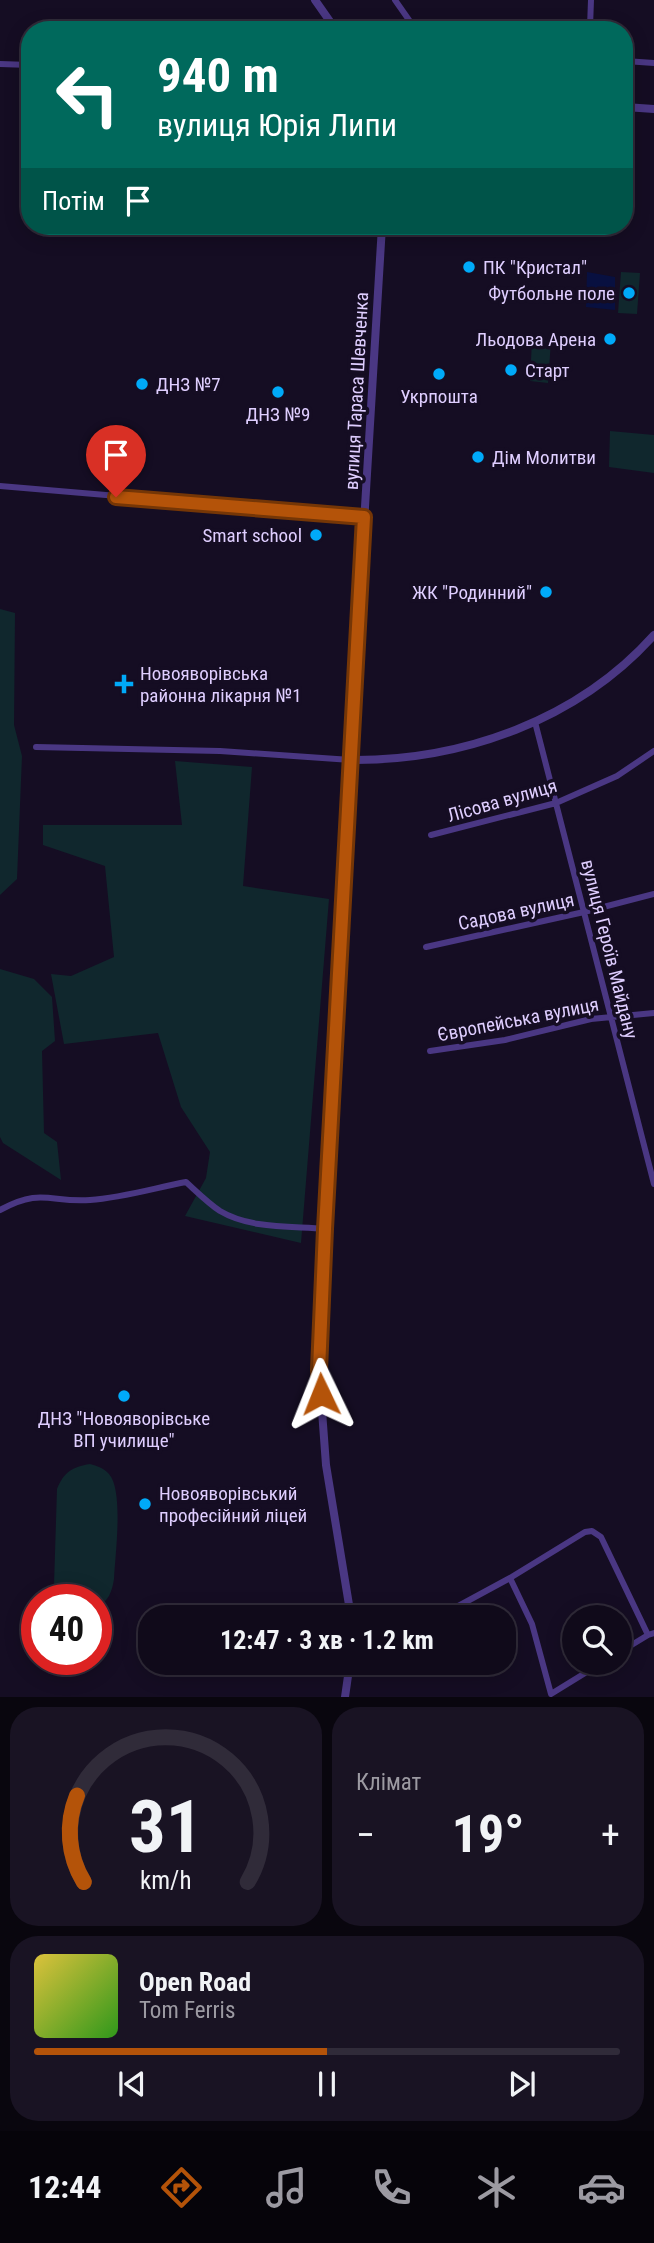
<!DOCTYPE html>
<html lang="uk">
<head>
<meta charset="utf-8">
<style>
  body { margin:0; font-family:"Roboto Condensed",sans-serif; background:#191323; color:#f1f3f6; height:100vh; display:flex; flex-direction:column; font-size:26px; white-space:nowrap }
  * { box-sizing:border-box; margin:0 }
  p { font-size:23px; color:#9c9aa2 }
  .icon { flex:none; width:38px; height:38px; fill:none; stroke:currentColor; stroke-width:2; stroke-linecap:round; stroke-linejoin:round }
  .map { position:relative; height:1697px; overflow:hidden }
  .sheet { display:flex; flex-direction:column; gap:10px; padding:10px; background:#09060e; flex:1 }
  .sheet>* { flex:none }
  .banner { position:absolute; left:21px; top:21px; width:612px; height:214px; border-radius:28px; box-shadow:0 4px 18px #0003,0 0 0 2px #302b39; background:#00695c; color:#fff; overflow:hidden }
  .fabs { position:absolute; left:562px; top:1605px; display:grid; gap:14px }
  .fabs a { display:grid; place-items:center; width:70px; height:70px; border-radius:50%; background:#100a1a; box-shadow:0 4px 18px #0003,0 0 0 2px #302b39; font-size:35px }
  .speed { position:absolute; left:21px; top:1584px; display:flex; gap:14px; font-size:35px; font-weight:700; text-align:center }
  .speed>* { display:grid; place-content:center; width:91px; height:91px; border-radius:50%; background:#100a1a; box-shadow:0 4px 18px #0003,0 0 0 2px #302b39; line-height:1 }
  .speed .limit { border:10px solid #d22; background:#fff; color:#111 }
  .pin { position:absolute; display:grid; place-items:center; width:60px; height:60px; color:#fff; margin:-72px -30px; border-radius:50% 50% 50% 0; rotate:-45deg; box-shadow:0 0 7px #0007 }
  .pin .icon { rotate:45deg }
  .me { position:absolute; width:77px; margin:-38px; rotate:358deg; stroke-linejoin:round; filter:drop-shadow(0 0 5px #0008) }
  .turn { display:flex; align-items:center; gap:24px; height:147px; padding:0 21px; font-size:32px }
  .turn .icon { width:91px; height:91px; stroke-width:2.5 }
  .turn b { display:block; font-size:49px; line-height:60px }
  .then { display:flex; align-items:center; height:66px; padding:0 21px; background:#0003; gap:14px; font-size:26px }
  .big { font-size:52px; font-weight:700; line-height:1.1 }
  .sheet .widget { flex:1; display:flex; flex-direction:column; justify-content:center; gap:10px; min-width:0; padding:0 24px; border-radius:28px; background:#191323 }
  .sheet .dial { align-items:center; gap:0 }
  .dial svg { height:182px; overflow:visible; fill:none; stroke:#302b39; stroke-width:7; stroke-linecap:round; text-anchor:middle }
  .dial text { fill:#f1f3f6; stroke:none }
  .song { display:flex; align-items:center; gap:21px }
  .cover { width:84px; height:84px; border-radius:10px; background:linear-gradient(135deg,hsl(50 70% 55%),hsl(110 70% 35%)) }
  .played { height:7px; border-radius:4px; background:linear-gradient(90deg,#b45309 50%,#302b39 50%) }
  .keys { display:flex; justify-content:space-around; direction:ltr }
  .heat { display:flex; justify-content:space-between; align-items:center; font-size:38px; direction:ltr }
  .sheet .tiles { flex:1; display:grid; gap:10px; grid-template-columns:1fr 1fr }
  .widget:last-child { grid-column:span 2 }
  .trip { position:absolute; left:138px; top:1605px; width:378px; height:70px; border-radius:28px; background:#100a1a; box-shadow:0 4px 18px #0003,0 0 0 2px #302b39; font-weight:700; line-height:70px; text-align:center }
  .dock { display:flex; height:112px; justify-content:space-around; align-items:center; background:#06040a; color:#9c9aa2 }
  .dock .icon { width:49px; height:49px }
  .dock .on { color:#b45309 }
  .dock b { font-size:32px; color:#f1f3f6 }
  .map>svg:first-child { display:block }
  .green { fill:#10272d }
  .water { fill:#081040 }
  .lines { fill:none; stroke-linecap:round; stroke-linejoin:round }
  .minor { stroke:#4a3783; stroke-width:6 }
  .tertiary { stroke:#4a3783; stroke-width:8 }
  .route-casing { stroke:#753606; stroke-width:18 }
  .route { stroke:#b45309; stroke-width:12 }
  .poi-dot { fill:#00aaf9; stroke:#150d23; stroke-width:2.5 }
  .labels { text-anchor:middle; stroke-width:7; stroke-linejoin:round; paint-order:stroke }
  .poi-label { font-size:19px; fill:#dfceff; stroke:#150d23; text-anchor:start }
  .street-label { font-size:19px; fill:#dfceff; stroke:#150d23 }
</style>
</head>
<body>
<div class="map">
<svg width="654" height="1697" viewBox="0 0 654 1697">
  <rect width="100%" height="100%" fill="#150d23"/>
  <path class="green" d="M621,272l19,1 -3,41 -19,-1z
    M532,340l19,1 -3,42 -18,-2z
    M610,431l44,4v38l-45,-6z
    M0,609l15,4 -1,112 8,31 -5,123 -17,16z
    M175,761l77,6 -9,119 86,13 -28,344 -116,-27 21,-38 4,-26 -29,-45 -23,-74 -94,11 -13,-70 20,2 43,-19 -9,-91 -62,-21v-20h139z
    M0,969l34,10 18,18 3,44 -13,10 2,82 13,9 4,38 -58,-37 -3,-6z
    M90,1464c7,2 14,4 19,10 15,17 6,82 5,105 -2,12 -5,23 -18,28v-7l-35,-1 -7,-14 3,-96c7,-17 15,-22 33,-25z"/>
  <path class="water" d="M587,272l28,5v33l-29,-3z"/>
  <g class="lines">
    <path class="minor" d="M395,0l21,30
      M590,27l1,-27
      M527,30l7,-8 72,8
      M625,61l29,2
      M0,64l30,1
      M0,486l364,31
      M535,722l119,462
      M36,747l184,4 131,9
      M431,835l125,-32 61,-27 37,-25
      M426,947l158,-35 70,-18
      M430,1051l75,-11 86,-21 63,-6
      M0,1210c42,-23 50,-7 90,-10 32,-2 65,-12 96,-18 11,10 22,21 34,29 30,18 71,15 105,18
      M510,1578l22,46 19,70 52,-32
      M438,1617l72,-39 75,-46 7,-1 9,6 47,98 6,-2
      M620,1652l28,-17
      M349,1671l17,-9"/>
    <path class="tertiary" d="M315,0l21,30
      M625,107l29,2
      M351,760c112,1 227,-40 303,-125
      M351,1617l-25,-152 -7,-95 23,-483 40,-661
      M345,1697l5,-35"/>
  </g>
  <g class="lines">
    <g class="route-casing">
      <path id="route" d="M116,497l248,20 -39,712 -6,141 2,24"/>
    </g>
    <use href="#route" class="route"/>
  </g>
  <g class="poi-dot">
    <circle cx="469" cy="267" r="7"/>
    <circle cx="629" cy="293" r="7"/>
    <circle cx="610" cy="339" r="7"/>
    <circle cx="511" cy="370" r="7"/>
    <circle cx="439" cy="374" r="7"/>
    <circle cx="142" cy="384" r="7"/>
    <circle cx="278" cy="392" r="7"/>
    <circle cx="478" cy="457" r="7"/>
    <circle cx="316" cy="535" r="7"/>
    <circle cx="546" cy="592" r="7"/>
    <path d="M120.5 673.5h7v7h7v7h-7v7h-7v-7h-7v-7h7z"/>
    <circle cx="124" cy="1396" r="7"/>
    <circle cx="145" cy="1504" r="7"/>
  </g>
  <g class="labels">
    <g class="poi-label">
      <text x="483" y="274">ПК "Кристал"</text>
      <text x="615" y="300" text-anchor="end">Футбольне поле</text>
      <text x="596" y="346" text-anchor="end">Льодова Арена</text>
      <text x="525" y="377">Старт</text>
      <text x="156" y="391">ДНЗ №7</text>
      <text x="439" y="403" text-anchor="middle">Укрпошта</text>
      <text x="278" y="421" text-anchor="middle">ДНЗ №9</text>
      <text x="492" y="464">Дім Молитви</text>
      <text x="302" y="542" text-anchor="end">Smart school</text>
      <text x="532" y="599" text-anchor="end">ЖК "Родинний"</text>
      <text x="140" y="680">Новояворівська<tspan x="140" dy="22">районна лікарня №1</tspan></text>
      <text x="124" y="1425" text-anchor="middle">ДНЗ "Новояворівське<tspan x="124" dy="22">ВП училище"</tspan></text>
      <text x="159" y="1500">Новояворівський<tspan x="159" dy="22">професійний ліцей</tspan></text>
    </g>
    <g class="street-label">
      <text transform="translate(356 391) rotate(-87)" y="7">вулиця Тараса Шевченка</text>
      <text transform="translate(502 800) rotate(-16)" y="7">Лісова вулиця</text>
      <text transform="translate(516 911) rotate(-12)" y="7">Садова вулиця</text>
      <text transform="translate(610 949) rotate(76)" y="7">вулиця Героїв Майдану</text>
      <text transform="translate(518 1019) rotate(-11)" y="7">Європейська вулиця</text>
    </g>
  </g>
</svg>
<div class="fabs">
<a><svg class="icon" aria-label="search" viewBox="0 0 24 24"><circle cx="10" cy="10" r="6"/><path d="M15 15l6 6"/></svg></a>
</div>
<div class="speed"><div class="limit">40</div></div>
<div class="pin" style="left:116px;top:497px;background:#d93025"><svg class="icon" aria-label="arrive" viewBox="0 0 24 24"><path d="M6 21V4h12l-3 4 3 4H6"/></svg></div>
<svg class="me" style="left:321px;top:1394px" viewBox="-20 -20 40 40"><path d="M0-17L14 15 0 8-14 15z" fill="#b45309" stroke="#fff" stroke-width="4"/></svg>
<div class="trip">12:47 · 3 хв · 1.2 km</div>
<div class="banner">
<div class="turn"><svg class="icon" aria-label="left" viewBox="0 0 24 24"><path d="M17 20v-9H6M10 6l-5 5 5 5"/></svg><div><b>940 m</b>вулиця Юрія Липи</div></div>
<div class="then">Потім<svg class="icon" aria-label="arrive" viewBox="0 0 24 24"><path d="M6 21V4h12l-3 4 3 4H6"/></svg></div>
</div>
</div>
<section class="sheet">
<div class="tiles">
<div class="widget dial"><svg viewBox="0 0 100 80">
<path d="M14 69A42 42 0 1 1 86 69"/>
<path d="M14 69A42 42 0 0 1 11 31" stroke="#b45309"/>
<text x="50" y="56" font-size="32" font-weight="700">31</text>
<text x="50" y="72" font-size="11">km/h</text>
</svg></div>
<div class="widget"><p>Клімат</p>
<div class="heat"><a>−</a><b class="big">19°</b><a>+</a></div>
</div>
<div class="widget">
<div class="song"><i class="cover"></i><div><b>Open Road</b><p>Tom Ferris</p></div></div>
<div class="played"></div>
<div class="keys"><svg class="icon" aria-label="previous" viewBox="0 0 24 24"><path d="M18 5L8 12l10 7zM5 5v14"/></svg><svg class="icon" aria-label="pause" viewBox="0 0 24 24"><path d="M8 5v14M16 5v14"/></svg><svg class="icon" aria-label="next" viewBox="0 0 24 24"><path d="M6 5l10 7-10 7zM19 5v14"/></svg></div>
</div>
</div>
</section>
<nav class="dock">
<b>12:44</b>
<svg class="icon on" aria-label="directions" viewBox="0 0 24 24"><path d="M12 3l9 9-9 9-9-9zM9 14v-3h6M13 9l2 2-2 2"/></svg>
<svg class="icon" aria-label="music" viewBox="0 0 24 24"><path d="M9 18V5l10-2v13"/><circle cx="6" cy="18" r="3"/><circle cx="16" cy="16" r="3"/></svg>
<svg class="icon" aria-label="phone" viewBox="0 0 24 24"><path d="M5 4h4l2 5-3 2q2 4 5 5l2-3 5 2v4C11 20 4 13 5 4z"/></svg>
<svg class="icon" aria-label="climate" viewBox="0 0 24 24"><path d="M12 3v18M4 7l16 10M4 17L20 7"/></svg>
<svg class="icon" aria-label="car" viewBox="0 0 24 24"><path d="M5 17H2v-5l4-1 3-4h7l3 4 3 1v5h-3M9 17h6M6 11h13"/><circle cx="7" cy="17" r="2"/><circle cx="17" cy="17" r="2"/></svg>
</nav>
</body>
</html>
